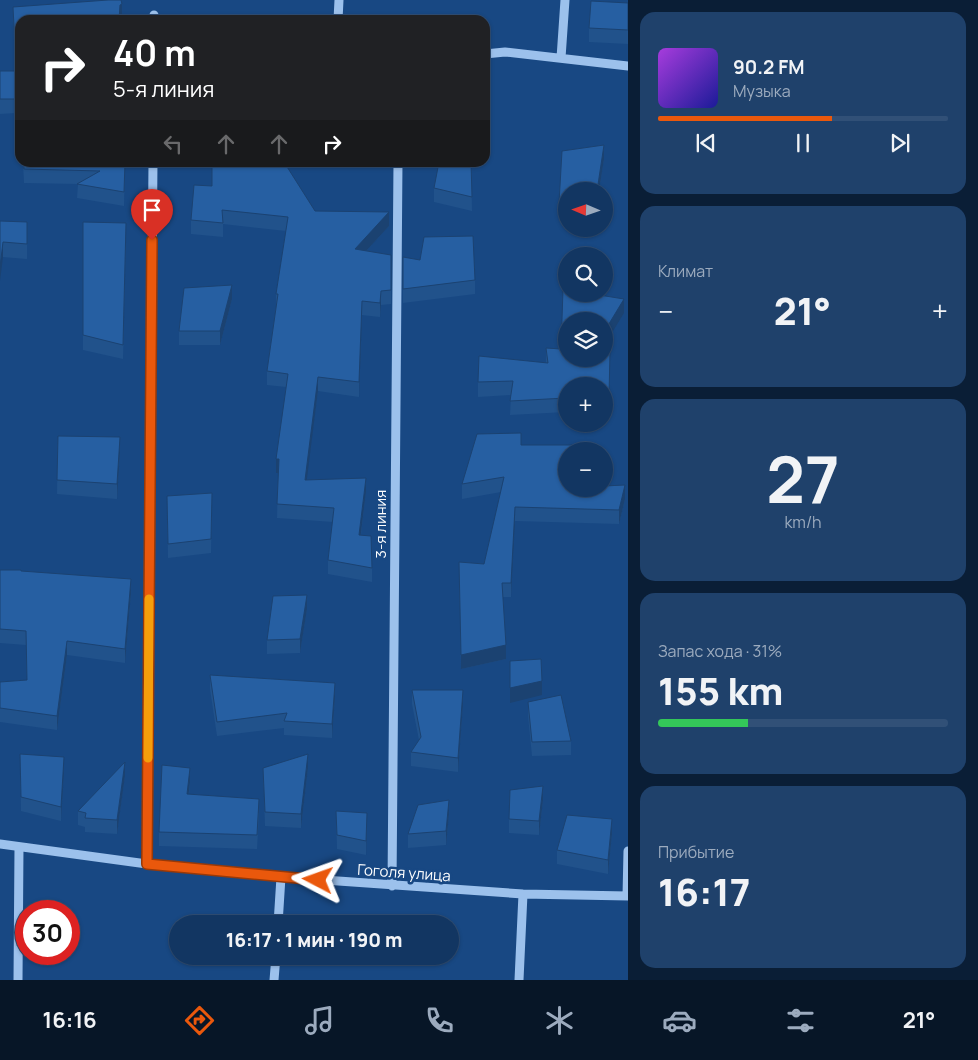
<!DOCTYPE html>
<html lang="ru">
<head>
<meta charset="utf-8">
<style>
  body { margin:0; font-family:Manrope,sans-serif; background:#1f416b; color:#f1f3f6; height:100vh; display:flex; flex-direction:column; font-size:19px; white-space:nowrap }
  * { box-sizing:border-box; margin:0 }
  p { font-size:16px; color:#9cabbe }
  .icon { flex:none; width:28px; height:28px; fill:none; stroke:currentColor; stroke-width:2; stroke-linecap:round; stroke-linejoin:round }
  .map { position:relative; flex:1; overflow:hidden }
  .panel { display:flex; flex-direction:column; gap:12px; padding:12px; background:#0a1e36; width:350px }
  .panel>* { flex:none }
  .hud { position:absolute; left:15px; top:15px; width:475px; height:152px; border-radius:15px; box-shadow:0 1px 4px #0004,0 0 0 1px #315077; background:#202124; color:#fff; overflow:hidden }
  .needle { width:32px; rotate:272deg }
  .tools { position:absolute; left:558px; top:182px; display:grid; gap:10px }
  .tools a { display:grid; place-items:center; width:55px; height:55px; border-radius:50%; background:#123662; box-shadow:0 1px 4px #0004,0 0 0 1px #315077; font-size:25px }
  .speed { position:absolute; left:15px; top:900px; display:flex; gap:10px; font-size:25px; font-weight:700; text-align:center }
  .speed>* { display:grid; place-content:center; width:65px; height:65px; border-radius:50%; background:#123662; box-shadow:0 1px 4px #0004,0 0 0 1px #315077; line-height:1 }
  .speed .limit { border:8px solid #d22; background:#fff; color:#111 }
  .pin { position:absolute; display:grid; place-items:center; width:42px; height:42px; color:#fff; margin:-51px -21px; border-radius:50% 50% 50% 0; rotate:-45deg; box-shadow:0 0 5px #0007 }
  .pin .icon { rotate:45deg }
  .me { position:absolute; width:55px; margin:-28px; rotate:274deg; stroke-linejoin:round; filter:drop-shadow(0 0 4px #0008) }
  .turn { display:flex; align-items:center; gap:18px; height:105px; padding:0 15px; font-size:22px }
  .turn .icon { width:65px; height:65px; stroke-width:2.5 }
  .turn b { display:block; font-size:35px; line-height:42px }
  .lanes { display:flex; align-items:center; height:48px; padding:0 15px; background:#0003; justify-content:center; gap:25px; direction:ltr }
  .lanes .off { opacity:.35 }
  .big { font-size:38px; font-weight:800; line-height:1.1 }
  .panel .widget { flex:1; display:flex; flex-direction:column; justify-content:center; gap:8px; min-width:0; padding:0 18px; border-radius:15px; background:#1f416b }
  .panel .dial { align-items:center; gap:0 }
  .dial b { font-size:65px; line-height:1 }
  .song { display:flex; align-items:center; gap:15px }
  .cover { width:60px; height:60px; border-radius:8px; background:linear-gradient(135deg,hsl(280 70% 55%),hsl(240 70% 35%)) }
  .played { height:5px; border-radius:2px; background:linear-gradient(90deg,#ea580c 60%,#315077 60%) }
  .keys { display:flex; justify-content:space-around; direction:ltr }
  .heat { display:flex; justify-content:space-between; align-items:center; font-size:28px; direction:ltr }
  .charge { height:8px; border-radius:4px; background:linear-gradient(90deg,#34c759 31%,#315077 0) }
  .trip { position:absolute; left:169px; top:915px; width:290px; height:50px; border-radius:25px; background:#123662; box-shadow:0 1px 4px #0004,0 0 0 1px #315077; font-weight:800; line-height:50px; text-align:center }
  .tab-bar { display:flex; height:80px; justify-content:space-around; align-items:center; background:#071627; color:#9cabbe }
  .tab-bar .icon { width:35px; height:35px }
  .tab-bar .on { color:#ea580c }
  .tab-bar b { font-size:22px; color:#f1f3f6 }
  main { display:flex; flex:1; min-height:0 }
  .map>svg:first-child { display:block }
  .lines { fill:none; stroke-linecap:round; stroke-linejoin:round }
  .minor { stroke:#9cc1ec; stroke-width:9 }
  .wall { fill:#21528b }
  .shaded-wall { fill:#1b4271 }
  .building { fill:#265fa2; stroke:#1b4271 }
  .route-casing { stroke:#983908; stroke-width:12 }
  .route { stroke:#ea580c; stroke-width:9 }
  .slow { stroke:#f59e0b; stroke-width:9 }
  .labels { text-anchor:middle; stroke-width:5; stroke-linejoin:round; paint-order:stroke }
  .street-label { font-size:15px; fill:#fff; stroke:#184883 }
</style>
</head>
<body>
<main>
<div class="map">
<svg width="628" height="980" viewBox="0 0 628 980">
  <rect width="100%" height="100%" fill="#184883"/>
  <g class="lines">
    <path class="minor" d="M154,20v-5
      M338,20l1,-20
      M485,54l20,-2 123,14
      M561,58l4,-58
      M0,844l147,20 134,13 242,17 105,2
      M147,864l6,-702
      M392,886l6,-724
      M627,896l1,-45
      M278,924l3,-47
      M18,980l1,-133
      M274,980l2,-24
      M519,980l4,-86"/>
  </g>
  <path class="wall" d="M628,3v41l-39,-2v-14z
    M13,7l109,11 -2,2h-100l-5,41 -2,-40z
    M0,71h17l-1,42 -16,1z
    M604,145v14l-5,32h-33v26h-7l3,-66z
    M23,162h102l-1,44 -47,-8 1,-14 -54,-1z
    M212,162h91l-19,1 31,48 74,15 -23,25 25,4v49l-10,1 -1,12 -18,-2 -3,82 -41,-6 -12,89 60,12 -5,43 11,33v14l-44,-8v-14l5,-38 -56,-4 1,-45h-2l10,-86 -19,-2v-14l9,-65v-12l10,-63 -63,-7v13l-32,-3v-14l21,-34z
    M471,162l1,49 -38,-9v-14z
    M0,221l27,15v23l-24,-2z
    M83,222l43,15 -3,122 -40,-9z
    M403,257l72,23v14l-72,9z
    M232,299l-12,46h-41v-14z
    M624,313l-58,46 44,-7 -1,58 -5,1v-25h-38v26l-56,3 1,-20 -33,2v-15l68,-19v-15l15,1z
    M58,436l62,15 -3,48 -60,-5z
    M521,445l45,44 59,10 -6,25 -104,-3 -4,76h-8l3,62 -45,10 -2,-107 25,2 17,-72 -39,7v-15z
    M212,493l-1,60 -43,5 -1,-62z
    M0,570l21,1 110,22 -6,70 -58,-8 -10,75 -57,-8v-40l27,-2 -1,-35 -26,-2z
    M307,609l-7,44 -33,1v-14z
    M210,675l125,22 -3,41 -48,-3v-7l-67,8 -7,-47z
    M412,690l51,14 -5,68 -47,-6v-14l8,-12 -7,-36z
    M528,702l43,39v14l-39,1 -4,-40z
    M20,754l44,17 -3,50 -40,-10z
    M263,768h45l-7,60 -36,-2z
    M125,776l-8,58 -32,-2v-5l-7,-2v-14z
    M190,782l-1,12 70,19 -2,36 -98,-3v-14z
    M543,800l-4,35 -30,-2v-14z
    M336,811l31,16 -1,28 -29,-6z
    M449,814l-3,31 -38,3v-14z
    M612,834l-4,40 -51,-10v-14z"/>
  <path class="shaded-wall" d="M122,4v14l-3,2 1,-15z
    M20,45v14l-5,2v-15z
    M604,145v14l-5,32h-2z
    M389,212v14l-34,37v-14z
    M3,242v15l-3,24v-14z
    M232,285v14l-12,46v-14z
    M381,291v14l-1,12v-14z
    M624,299v14l-20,33v-14z
    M362,301v14l-3,82v-15z
    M318,377v14l-13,103v-14z
    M120,437v14l-3,48v-15z
    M276,459h3v14h-3z
    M366,478v14l-7,57v-14z
    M625,485v14l-6,25v-14z
    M515,507v14l-4,76v-14z
    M131,579v14l-6,70v-14z
    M307,595v14l-7,44v-14z
    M67,641v14l-10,75v-14z
    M506,645v14l-45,10v-14z
    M542,681v14l-32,8v-15z
    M335,683v14l-3,41v-14z
    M463,690v14l-5,68v-14z
    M308,754v14l-7,60v-14z
    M64,757v14l-3,50v-14z
    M125,762v14l-8,58v-14z
    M190,768v14l-3,26v-14z
    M543,786v14l-4,35v-14z
    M449,800v14l-3,31v-14z
    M367,813v14l-1,28v-14z
    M612,819v15l-4,40v-14z"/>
  <path class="building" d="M108,0h13l1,4 -2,1 -1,15h-99v25l-5,1 -2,-39z
    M591,1l37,2v27l-39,-2z
    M0,71h17l-1,28h-16z
    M604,145l-7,46h-31v12h-7l3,-52z
    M24,162h101l-1,30 -47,-8 23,-13 -76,-2z
    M212,162h72l31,49 74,1 -34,37 36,6v35l-10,1 -1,12 -18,-2 -3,81 -41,-5 -13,103 61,-2 -7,57 12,1 1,32 -44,-8 6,-52 -57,-4 2,-45h-3l12,-85 -21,-3 11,-77h-2l12,-77 -66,-7 1,13 -32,-3 3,-35 18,1z
    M439,162h32l1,35 -38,-9z
    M0,221l27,1v22l-24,-2 -3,25z
    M83,222l43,1 -3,122 -40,-10z
    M473,236l2,44 -72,9v-32l17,3 4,-23z
    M232,285l-12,46h-41l5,-43z
    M563,289l3,1v4h27l31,5 -20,33v-11h-38v38h38v-7h6l-1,44 -5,1v-11h-38v12l-56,3 3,-20 -35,1 1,-26 69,7 -2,-15 15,1z
    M521,433v12h70v6h-25v38h38v-3l21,-1 -6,25 -104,-3 -4,76h-9l4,62 -45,10 -2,-93 25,2 20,-87 -42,7 15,-50z
    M58,436l62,1 -3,47 -60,-4z
    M212,493l-1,46 -43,5 -1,-48z
    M0,570h21v1l110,8 -6,70 -58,-8 -10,75 -57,-8v-26l27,-2 -1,-49 -26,-2z
    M307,595l-7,44 -33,1 6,-44z
    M541,659l1,22 -32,7v-27z
    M210,675l125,8 -3,41 -48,-3 3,-8 -70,9z
    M412,690h51l-5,68 -47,-6 10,-15z
    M561,695l10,46 -39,1 -4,-40z
    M20,754l44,3 -3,50 -40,-10z
    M308,754l-7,60 -36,-2 -2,-44z
    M125,762l-8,58 -32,-2 1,-5 -8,-2z
    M162,765l28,3 -3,26 72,5 -2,36 -98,-3z
    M543,786l-4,35 -30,-2 1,-29z
    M449,800l-3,31 -38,3 10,-29z
    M336,811l31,2 -1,28 -29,-6z
    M567,815l45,4 -4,41 -51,-10z"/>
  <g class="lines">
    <g class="route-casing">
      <path id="route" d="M152,240l-5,624 171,16"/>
    </g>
    <use href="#route" class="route"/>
    <path class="slow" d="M148,758l1,-159"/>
  </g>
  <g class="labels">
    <g class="street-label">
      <text transform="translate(381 524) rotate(-90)" y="5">3-я линия</text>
      <text transform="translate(404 873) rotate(4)" y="5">Гоголя улица</text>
    </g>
  </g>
</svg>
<div class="tools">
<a><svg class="needle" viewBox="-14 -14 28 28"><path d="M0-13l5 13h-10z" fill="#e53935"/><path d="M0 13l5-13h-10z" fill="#9cabbe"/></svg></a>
<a><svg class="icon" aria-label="search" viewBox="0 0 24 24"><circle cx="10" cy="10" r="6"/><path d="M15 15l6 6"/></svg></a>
<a><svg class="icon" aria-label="layers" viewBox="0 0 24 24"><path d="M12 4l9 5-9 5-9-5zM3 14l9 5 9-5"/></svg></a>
<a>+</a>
<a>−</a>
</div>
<div class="speed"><div class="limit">30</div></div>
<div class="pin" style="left:152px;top:240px;background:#d93025"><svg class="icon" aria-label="arrive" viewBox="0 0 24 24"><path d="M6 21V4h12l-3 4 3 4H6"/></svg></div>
<svg class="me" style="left:318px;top:880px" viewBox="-20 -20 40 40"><path d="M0-17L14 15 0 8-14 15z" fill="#ea580c" stroke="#fff" stroke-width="4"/></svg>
<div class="trip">16:17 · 1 мин · 190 m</div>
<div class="hud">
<div class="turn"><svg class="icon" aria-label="right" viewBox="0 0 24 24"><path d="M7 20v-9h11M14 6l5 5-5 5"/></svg><div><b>40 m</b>5-я линия</div></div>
<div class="lanes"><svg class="icon off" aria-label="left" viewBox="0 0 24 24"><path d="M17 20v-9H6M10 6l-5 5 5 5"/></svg><svg class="icon off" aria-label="ahead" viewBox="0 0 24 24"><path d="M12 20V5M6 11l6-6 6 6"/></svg><svg class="icon off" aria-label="ahead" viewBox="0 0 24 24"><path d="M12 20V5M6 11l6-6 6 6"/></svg><svg class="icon" aria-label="right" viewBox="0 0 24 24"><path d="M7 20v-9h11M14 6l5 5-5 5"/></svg></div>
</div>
</div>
<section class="panel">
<div class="widget">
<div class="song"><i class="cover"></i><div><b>90.2 FM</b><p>Музыка</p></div></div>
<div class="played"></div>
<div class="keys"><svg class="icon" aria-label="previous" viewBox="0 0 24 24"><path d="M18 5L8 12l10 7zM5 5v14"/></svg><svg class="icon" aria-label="pause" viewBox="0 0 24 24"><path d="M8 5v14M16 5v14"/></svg><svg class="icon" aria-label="next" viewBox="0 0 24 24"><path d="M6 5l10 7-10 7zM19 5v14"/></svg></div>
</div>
<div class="widget"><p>Климат</p>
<div class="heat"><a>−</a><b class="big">21°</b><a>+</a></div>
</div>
<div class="widget dial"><b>27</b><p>km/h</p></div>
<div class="widget"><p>Запас хода · 31%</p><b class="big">155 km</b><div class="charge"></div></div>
<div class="widget"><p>Прибытие</p><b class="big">16:17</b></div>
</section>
</main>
<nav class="tab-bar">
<b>16:16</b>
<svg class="icon on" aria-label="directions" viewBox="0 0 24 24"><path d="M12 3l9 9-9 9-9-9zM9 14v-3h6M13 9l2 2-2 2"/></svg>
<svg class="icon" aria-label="music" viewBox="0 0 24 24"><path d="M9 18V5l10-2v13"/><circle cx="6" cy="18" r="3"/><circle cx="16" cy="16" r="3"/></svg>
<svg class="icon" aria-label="phone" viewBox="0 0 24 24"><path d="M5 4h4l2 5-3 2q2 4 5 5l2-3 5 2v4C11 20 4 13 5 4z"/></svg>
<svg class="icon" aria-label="climate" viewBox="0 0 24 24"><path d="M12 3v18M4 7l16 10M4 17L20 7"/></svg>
<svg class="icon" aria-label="car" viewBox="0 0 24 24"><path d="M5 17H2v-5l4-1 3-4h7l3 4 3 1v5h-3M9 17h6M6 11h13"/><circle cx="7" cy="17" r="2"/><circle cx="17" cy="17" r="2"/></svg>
<svg class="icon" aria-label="filters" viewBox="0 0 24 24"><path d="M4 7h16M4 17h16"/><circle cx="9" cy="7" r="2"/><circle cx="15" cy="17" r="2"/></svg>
<b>21°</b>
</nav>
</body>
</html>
